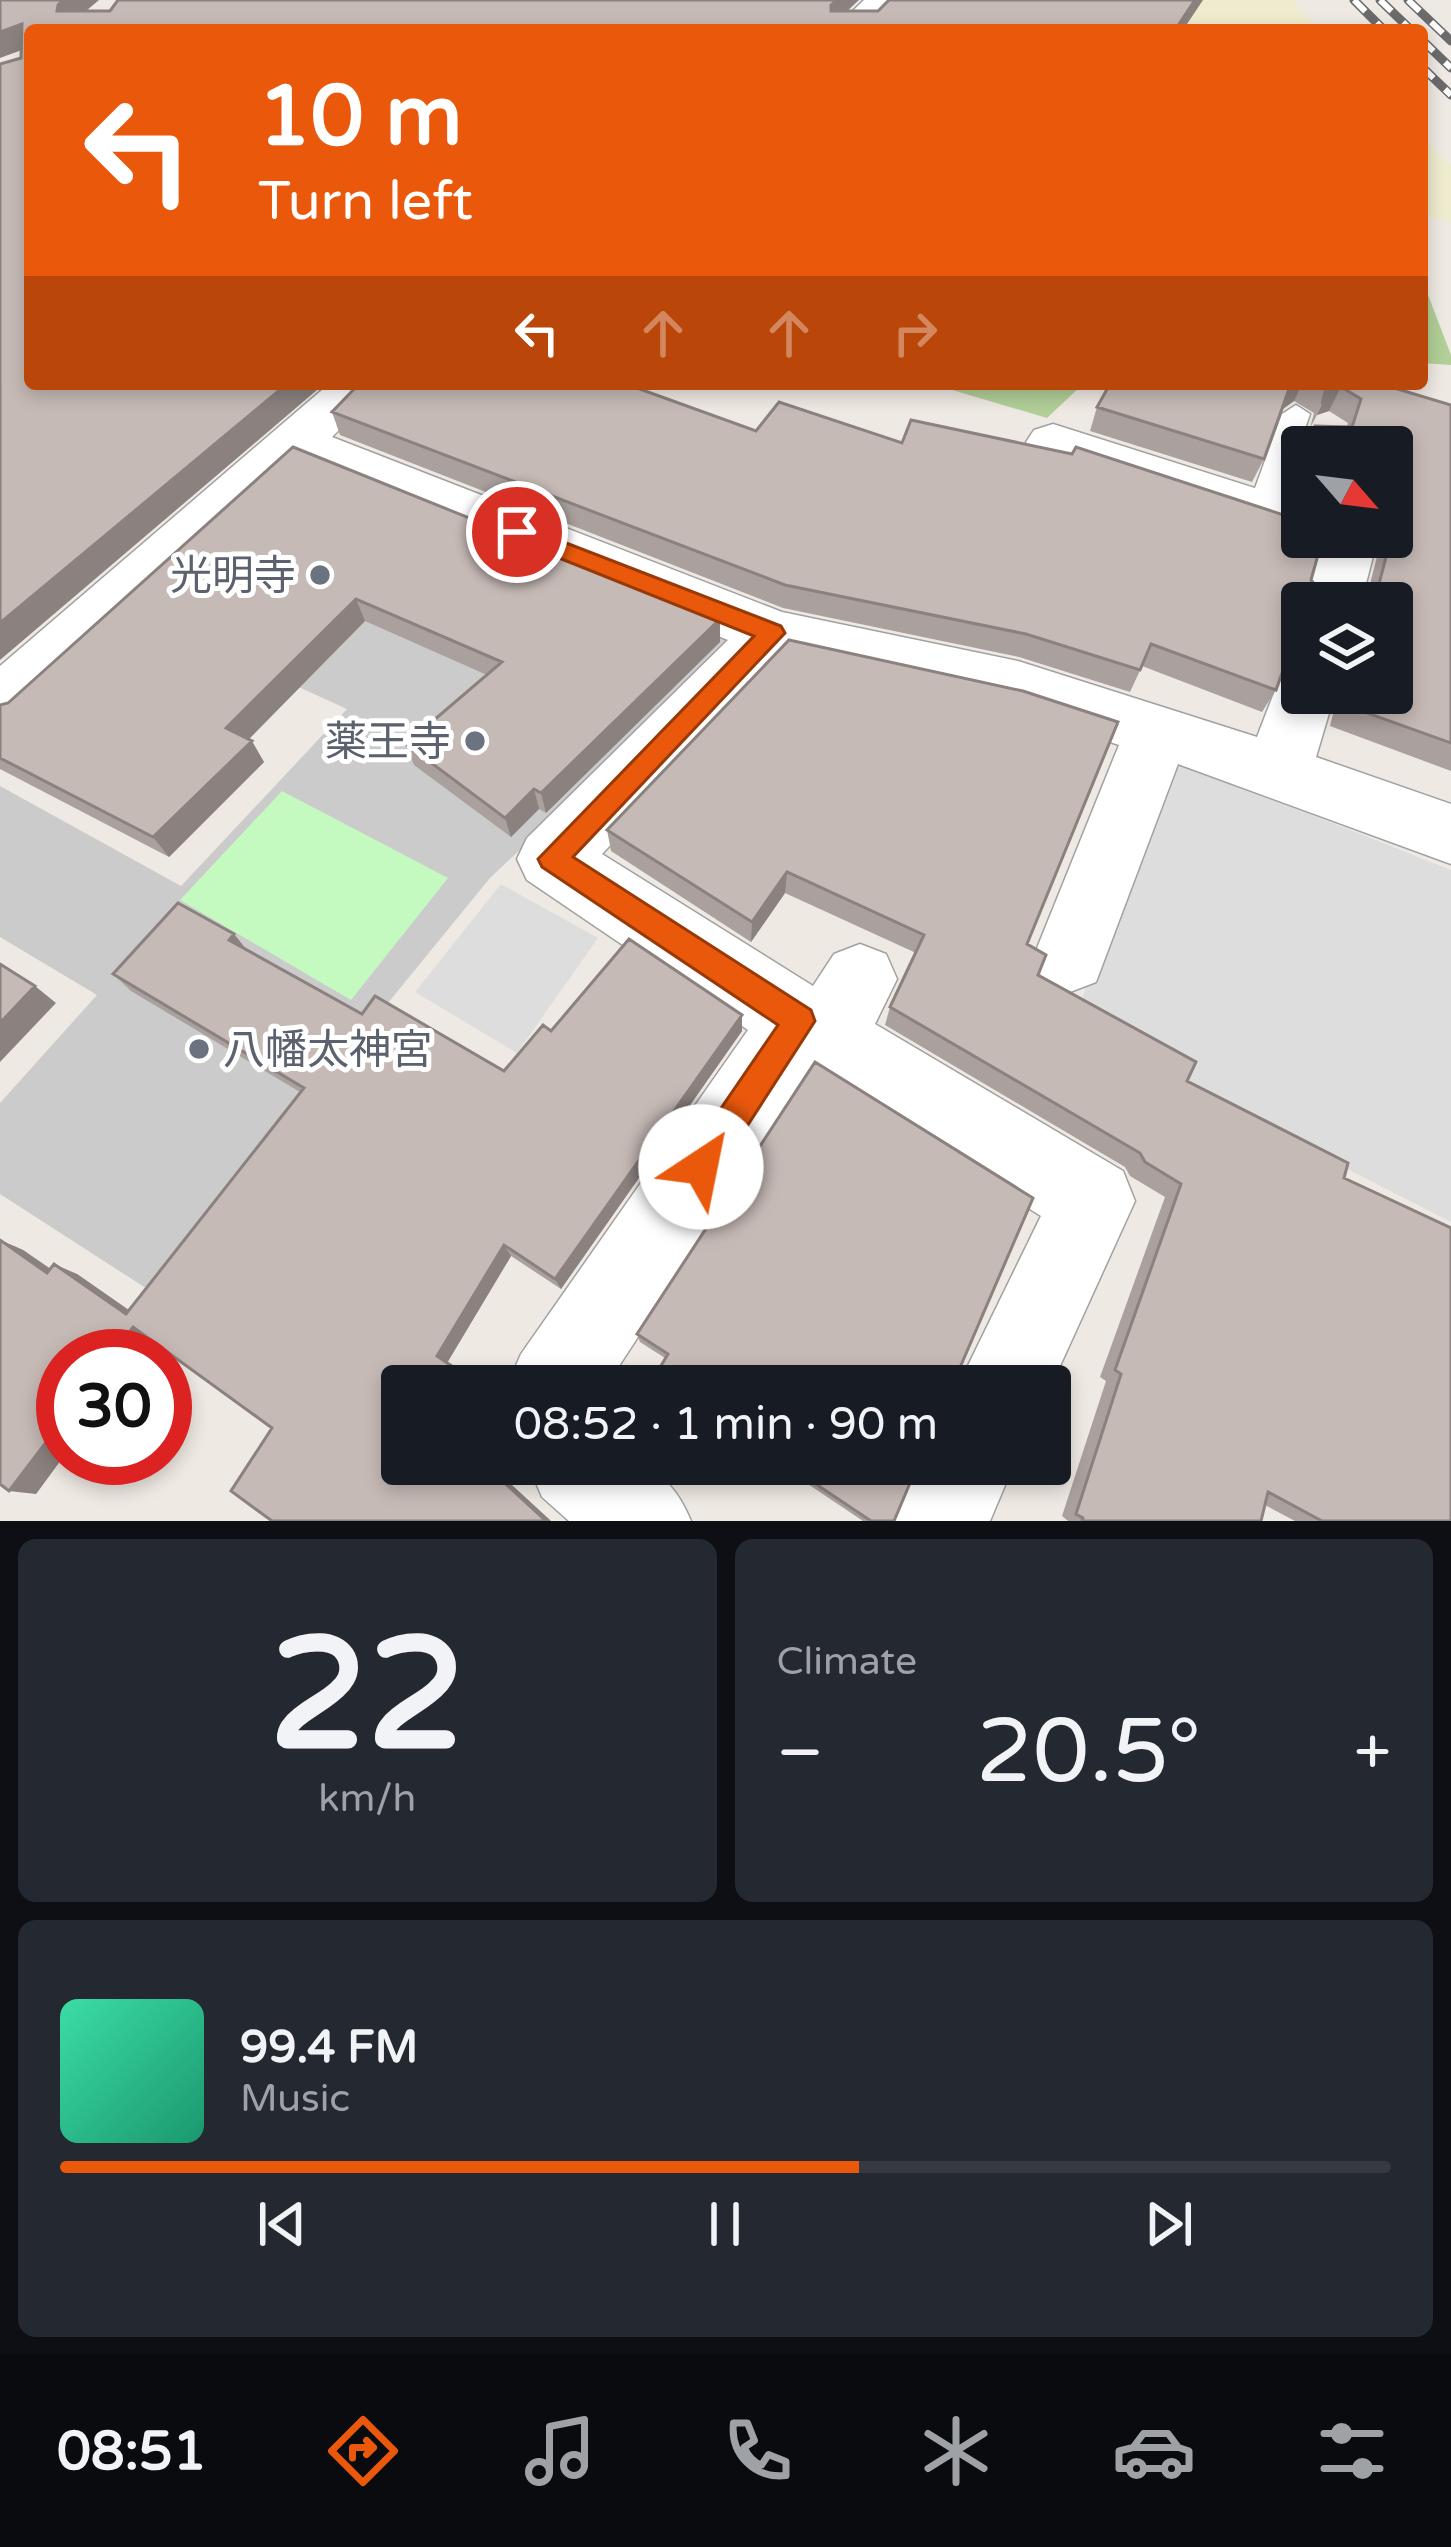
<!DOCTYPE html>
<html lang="en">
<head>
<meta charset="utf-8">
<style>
  body { margin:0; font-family:"Varela Round","Noto Sans JP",sans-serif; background:#242831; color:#f1f3f6; height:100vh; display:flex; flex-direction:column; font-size:45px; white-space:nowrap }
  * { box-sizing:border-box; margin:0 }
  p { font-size:39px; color:#9ea1a6 }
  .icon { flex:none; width:66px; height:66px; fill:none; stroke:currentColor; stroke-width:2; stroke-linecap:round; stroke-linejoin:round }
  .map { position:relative; height:1521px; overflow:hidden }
  .drawer { display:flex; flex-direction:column; gap:18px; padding:18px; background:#0d0f14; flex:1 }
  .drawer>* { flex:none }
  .hud { position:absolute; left:24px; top:24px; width:1404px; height:366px; border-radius:12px; box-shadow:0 6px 18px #0003; background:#ea580c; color:#fff; overflow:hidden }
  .needle { width:78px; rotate:118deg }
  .tools { position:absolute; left:1281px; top:426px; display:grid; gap:24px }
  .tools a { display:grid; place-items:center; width:132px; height:132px; border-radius:12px; background:#171b24; box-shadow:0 6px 18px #0003; font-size:60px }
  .speed { position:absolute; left:36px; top:1329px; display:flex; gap:24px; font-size:60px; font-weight:700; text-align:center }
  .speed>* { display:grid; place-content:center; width:156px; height:156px; border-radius:50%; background:#171b24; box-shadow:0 6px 18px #0003; line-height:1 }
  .speed .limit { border:18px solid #d22; background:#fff; color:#111 }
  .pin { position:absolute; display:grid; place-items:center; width:102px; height:102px; color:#fff; margin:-51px; border:6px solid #fff; border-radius:50%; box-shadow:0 3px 12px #0007 }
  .me { position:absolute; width:132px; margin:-66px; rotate:34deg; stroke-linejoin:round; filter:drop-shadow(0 0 9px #0008) }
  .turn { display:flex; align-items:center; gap:42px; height:252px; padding:0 36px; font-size:54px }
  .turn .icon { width:156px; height:156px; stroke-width:2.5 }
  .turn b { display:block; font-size:84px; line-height:102px }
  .lanes { display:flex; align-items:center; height:114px; padding:0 36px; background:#0003; justify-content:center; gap:60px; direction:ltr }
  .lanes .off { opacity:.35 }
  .big { font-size:90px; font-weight:600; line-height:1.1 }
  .drawer .card { flex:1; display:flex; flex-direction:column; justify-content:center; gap:18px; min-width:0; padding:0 42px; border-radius:18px; background:#242831 }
  .drawer .dial { align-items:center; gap:0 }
  .dial b { font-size:156px; line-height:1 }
  .song { display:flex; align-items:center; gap:36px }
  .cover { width:144px; height:144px; border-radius:18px; background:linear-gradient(135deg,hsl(160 70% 55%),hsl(160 70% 35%)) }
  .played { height:12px; border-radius:6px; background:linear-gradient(90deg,#ea580c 60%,#363941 60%) }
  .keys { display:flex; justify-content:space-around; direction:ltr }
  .heat { display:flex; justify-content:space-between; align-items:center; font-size:66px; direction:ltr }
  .drawer .tiles { flex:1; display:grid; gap:18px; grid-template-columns:1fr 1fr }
  .card:last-child { grid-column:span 2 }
  .trip { position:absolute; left:381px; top:1365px; width:690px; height:120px; border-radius:12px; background:#171b24; box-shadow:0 6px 18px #0003; font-weight:600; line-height:120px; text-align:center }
  .tabs { display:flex; height:192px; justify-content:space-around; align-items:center; background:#090b0e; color:#9ea1a6 }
  .tabs .icon { width:84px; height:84px }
  .tabs .selected { color:#ea580c }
  .tabs b { font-size:54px; color:#f1f3f6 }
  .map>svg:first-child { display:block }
  .religious { fill:#cbcbcb }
  .farmland { fill:#eeebce }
  .forest { fill:#b1cf97 }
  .park { fill:#c4fabf }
  .parking { fill:#ddd }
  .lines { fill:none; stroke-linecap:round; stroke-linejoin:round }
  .service-casing { stroke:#a1a1a1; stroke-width:3 }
  .minor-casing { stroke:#a1a1a1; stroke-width:3 }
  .service { fill:#fff; fill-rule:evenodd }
  .minor { fill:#fff; fill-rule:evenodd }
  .rail-casing { stroke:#6b6b6b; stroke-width:9 }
  .rail { stroke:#fff; stroke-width:6; stroke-dasharray:16; stroke-linecap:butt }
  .wall { fill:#aaa09d }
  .shaded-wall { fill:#8b827f }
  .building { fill:#c6bab6; stroke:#8b827f; stroke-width:3 }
  .route { fill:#ea580c; stroke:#983908; stroke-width:3 }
  .worship-dot { fill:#6b7280; stroke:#fff; stroke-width:4.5 }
  .labels { text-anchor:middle; stroke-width:10; stroke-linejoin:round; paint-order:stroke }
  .worship-label { font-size:42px; fill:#5b616d; stroke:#fff; text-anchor:end }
</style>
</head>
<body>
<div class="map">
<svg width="1451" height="1521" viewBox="0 0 1451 1521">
  <rect width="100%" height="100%" fill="#efe9e3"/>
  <path class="religious" d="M299,457l444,182 -253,239 -338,414 -152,-98v-91l97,-108 -97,-58v-151l181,100 166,-177 -218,-99z"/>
  <path class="farmland" d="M1163,0h129l28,30h-176z
    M1422,136l29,30v57l-29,-7z"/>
  <path class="forest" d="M1422,279l29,76v10l-29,-2z
    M932,384h151l-36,34z"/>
  <path class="park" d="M282,791l166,87 -97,122 -171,-100z"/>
  <path class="parking" d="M1171,759l280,111v352l-268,-137 -104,-78z
    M501,884l97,54 -81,115 -102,-61z"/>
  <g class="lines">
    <g class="service-casing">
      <path id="service" d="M1296,405l14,9 -33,96 -15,11 -11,-4 -4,-7 35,-96z"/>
    </g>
    <g class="minor-casing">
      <path id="minor" d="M864,0h39l-30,30h-40z
        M329,384h56l-53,53 450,175 236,49 239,76 24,-62 21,-7v25h33l-19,64 135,47v60l-273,-100 -82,218 -26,10 -26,-10 -11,-24 86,-213 -103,-35 -230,-51 -184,195 211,132 21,-32 26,-10 26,10 11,25 -22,45 248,147 12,30 -85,187 -92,-2 83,-170 -230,-145 -205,315h-99l14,-32 227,-324 -221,-150 -10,-21 10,-21 201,-198 -427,-175 -278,256 -23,7v-62z
        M1053,424l249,79v34h76l-17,66 -59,1 18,-59 -4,-6 -14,4 -20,-6 -248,-83 -8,-12 8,-12z
        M528,1464c76,0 130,-24 163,57h-122l-27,-24z
        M917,1464h97l-24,57h-98z"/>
    </g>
    <use href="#service" class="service"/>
    <use href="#minor" class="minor"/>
    <g class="rail-casing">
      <path id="rail" d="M1354,0l30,30
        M1380,0l31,30
        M1408,0l43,41
        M1422,40l29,28
        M1422,67l29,28"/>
    </g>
    <use href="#rail" class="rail"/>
  </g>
  <path class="wall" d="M1110,384h271l70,21v366l-121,-45 8,-33h54l-90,-90 -19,68 -7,19 -14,22 -120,-46 -12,26 -111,-35 -236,-49 -443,-173 -8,-23 310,-23 114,42 555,149 5,6 54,-2 12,-47h10v-90h-88l11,-21 32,1 1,-4 -19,-12 -12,4 -7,13 4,-15 -20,-12 -12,9 -18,49 -12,23 -162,-51 7,-24z
    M293,447l427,172v23l-174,171 -7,-4 -28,28 -97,-72 -8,-21 81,-69 -122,-54 -116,118 15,23 -95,95 -169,-88v-64l8,-2z
    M1302,451v48l-15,-5z
    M789,640l238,304 11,31 149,106 157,97 107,343h-156l-30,-16 -4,16h-193l-6,-5 44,-135 -6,-4 65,-180 -35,-21 -5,-9 -240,-142 5,-18 26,-54 -131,-60 -34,49 -140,-91 -4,-21z
    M234,934l13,16 115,64 142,57 47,-40h191l-181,258 -50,-33 -64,107 30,20 -1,3h-74v78h87l62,57 -279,-93 -122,-89 -114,155 -36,-254 23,10 28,19 26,5 52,36 171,-218 -169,-101 -18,-17z
    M815,1062l-150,296 -25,-16 -3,-8z
    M778,1464h140l-24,57h-31z"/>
  <path class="shaded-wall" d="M63,0h36l-32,27 -10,-16 1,-6z
    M837,0h22l-29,27 1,-22z
    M1195,0h8l-20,30h-8z
    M22,24l8,23 -30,11v-26z
    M287,384h37l-324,276v-37z
    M1296,384h6l-8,17 -16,11 11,-23z
    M1341,387l-12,24 -12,4 11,-23z
    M356,599l9,22 -126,128 -13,-21z
    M720,619v23l-174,171 -5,-20z
    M1302,648v17l-25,8 13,-22z
    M252,741l12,21 -95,95 -16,-20z
    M534,789l5,20 -28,28 -6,-19z
    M787,872l-2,21 -34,49 1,-20z
    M234,934l14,18 -19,-12z
    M35,986l21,17 -56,59v-39z
    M742,1015v16l-181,258 -6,-10z
    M0,1240l23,10 47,33 -23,-10z
    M504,1245l7,11 -64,107 -10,-7z
    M54,1264l23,10 70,49 -21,-9z
    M133,1327l20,8 -15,21h-27z
    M468,1377l9,6 -1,3h-13z
    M63,1420v37l-27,37 -27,-3z
    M484,1464h5l62,57h-5z"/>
  <path class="building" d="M0,0h63l-5,5 -1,6h53l8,-11h719l-6,5v6h47l11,-11h306l-20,30h-1145v354h257l-287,239v-559l21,-6 1,-34 -22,8z
    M359,384h267l130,47 23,-29 123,41 9,-23 161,34 4,-7 226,74v16h21l-12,43 5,6 63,-2 18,-69 -5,-6v-62h-84l7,-21 37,1 9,-28 -20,-12 -13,5 -6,12 4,-15 -9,-5h64l70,21v338l-106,-38 3,-12h44v-90h-90v45l-12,3 -14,39 -125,-46 -11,26 -114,-36 -241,-49 -453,-173z
    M1110,384h186l-7,5 -25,70 -167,-52z
    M293,447l427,172 -179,174 -7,-4 -29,29 -99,-74 96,-82 -146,-63 -130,129 26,13 -99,96 -153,-79v-53l8,-2z
    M789,640l234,51 95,31 -91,222 19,11 -8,20 158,87 -9,19 161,82 -4,15 107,50v293h-129l-54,-29 -7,29h-179l1,-3 -7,-4 45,-140 -6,-4 66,-186 -36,-22 -5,-9 -250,-146 34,-72 -137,-63 -35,50 -145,-92z
    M178,903l56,31 -5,6 133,74 13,-18 129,75 39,-46 8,6 78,-92 113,76 -187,264 -51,-34 -67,111 31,21 -5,9h-61v78h82l62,57h-274l-41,-30 41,-63 -139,-101 -22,29h-48v64l-54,71 -9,-7v-244l47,33 7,-9 72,50 178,-226 -191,-114z
    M0,964l35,22 -35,37z
    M815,1062l218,136 -81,188h-303l19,-32 -31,-20z
    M786,1464h132l-24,57h-23z"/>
  <path class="route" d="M517,524l264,102 4,7 -212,224 238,153 4,11 -102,158 -12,5 -12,-5 -5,-12 5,-12 89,-130 -236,-158 -4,-8 216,-223 -245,-98v-12z"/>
  <g class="worship-dot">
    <circle cx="320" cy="575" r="12"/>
    <circle cx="475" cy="741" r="12"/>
    <circle cx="199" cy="1049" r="12"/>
  </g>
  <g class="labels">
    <g class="worship-label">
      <text x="296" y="590">光明寺</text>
      <text x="451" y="756">薬王寺</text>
      <text x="223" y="1064" text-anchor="start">八幡太神宮</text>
    </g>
  </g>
</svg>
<div class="tools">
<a><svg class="needle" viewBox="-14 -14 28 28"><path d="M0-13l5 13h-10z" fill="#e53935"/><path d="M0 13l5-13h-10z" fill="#9ea1a6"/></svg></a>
<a><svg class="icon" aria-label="layers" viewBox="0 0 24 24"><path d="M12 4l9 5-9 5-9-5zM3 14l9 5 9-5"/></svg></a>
</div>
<div class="speed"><div class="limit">30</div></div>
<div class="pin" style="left:517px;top:532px;background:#d93025"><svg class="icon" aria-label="arrive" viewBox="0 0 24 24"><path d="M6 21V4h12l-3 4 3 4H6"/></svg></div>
<svg class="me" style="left:701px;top:1167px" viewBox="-20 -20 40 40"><circle r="19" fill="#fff"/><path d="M0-13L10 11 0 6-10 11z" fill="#ea580c"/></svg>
<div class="trip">08:52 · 1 min · 90 m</div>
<div class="hud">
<div class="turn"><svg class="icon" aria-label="left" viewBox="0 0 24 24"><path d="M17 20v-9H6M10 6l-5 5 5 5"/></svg><div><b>10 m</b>Turn left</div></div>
<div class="lanes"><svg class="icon" aria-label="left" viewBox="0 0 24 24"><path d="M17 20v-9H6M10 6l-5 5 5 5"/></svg><svg class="icon off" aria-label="ahead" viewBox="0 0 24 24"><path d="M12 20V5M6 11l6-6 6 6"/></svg><svg class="icon off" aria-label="ahead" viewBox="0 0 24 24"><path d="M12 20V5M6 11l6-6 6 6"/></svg><svg class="icon off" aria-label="right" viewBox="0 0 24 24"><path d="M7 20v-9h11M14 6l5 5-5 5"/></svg></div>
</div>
</div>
<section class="drawer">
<div class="tiles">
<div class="card dial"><b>22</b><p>km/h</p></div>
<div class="card"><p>Climate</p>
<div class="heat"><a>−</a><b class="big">20.5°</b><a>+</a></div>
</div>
<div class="card">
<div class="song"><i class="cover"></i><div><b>99.4 FM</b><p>Music</p></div></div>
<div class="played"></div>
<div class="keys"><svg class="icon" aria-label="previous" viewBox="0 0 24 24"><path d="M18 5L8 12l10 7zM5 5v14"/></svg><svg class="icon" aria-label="pause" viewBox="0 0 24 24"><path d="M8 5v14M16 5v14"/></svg><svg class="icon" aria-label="next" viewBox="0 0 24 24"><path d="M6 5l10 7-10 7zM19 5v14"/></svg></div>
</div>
</div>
</section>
<nav class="tabs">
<b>08:51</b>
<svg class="icon selected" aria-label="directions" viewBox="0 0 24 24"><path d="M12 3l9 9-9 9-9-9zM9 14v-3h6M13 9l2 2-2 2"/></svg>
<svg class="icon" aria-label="music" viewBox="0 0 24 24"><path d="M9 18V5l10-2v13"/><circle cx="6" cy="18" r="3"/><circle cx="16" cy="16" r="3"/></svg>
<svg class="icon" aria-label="phone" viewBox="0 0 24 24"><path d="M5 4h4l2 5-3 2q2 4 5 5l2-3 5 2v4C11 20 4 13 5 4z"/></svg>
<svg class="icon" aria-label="climate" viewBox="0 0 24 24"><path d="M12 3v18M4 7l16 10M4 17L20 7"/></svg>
<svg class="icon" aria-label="car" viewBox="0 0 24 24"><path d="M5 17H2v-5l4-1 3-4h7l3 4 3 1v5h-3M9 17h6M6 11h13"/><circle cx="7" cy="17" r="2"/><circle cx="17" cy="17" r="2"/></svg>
<svg class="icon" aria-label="filters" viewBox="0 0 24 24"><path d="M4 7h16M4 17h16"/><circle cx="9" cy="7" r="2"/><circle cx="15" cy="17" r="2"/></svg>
</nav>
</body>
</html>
